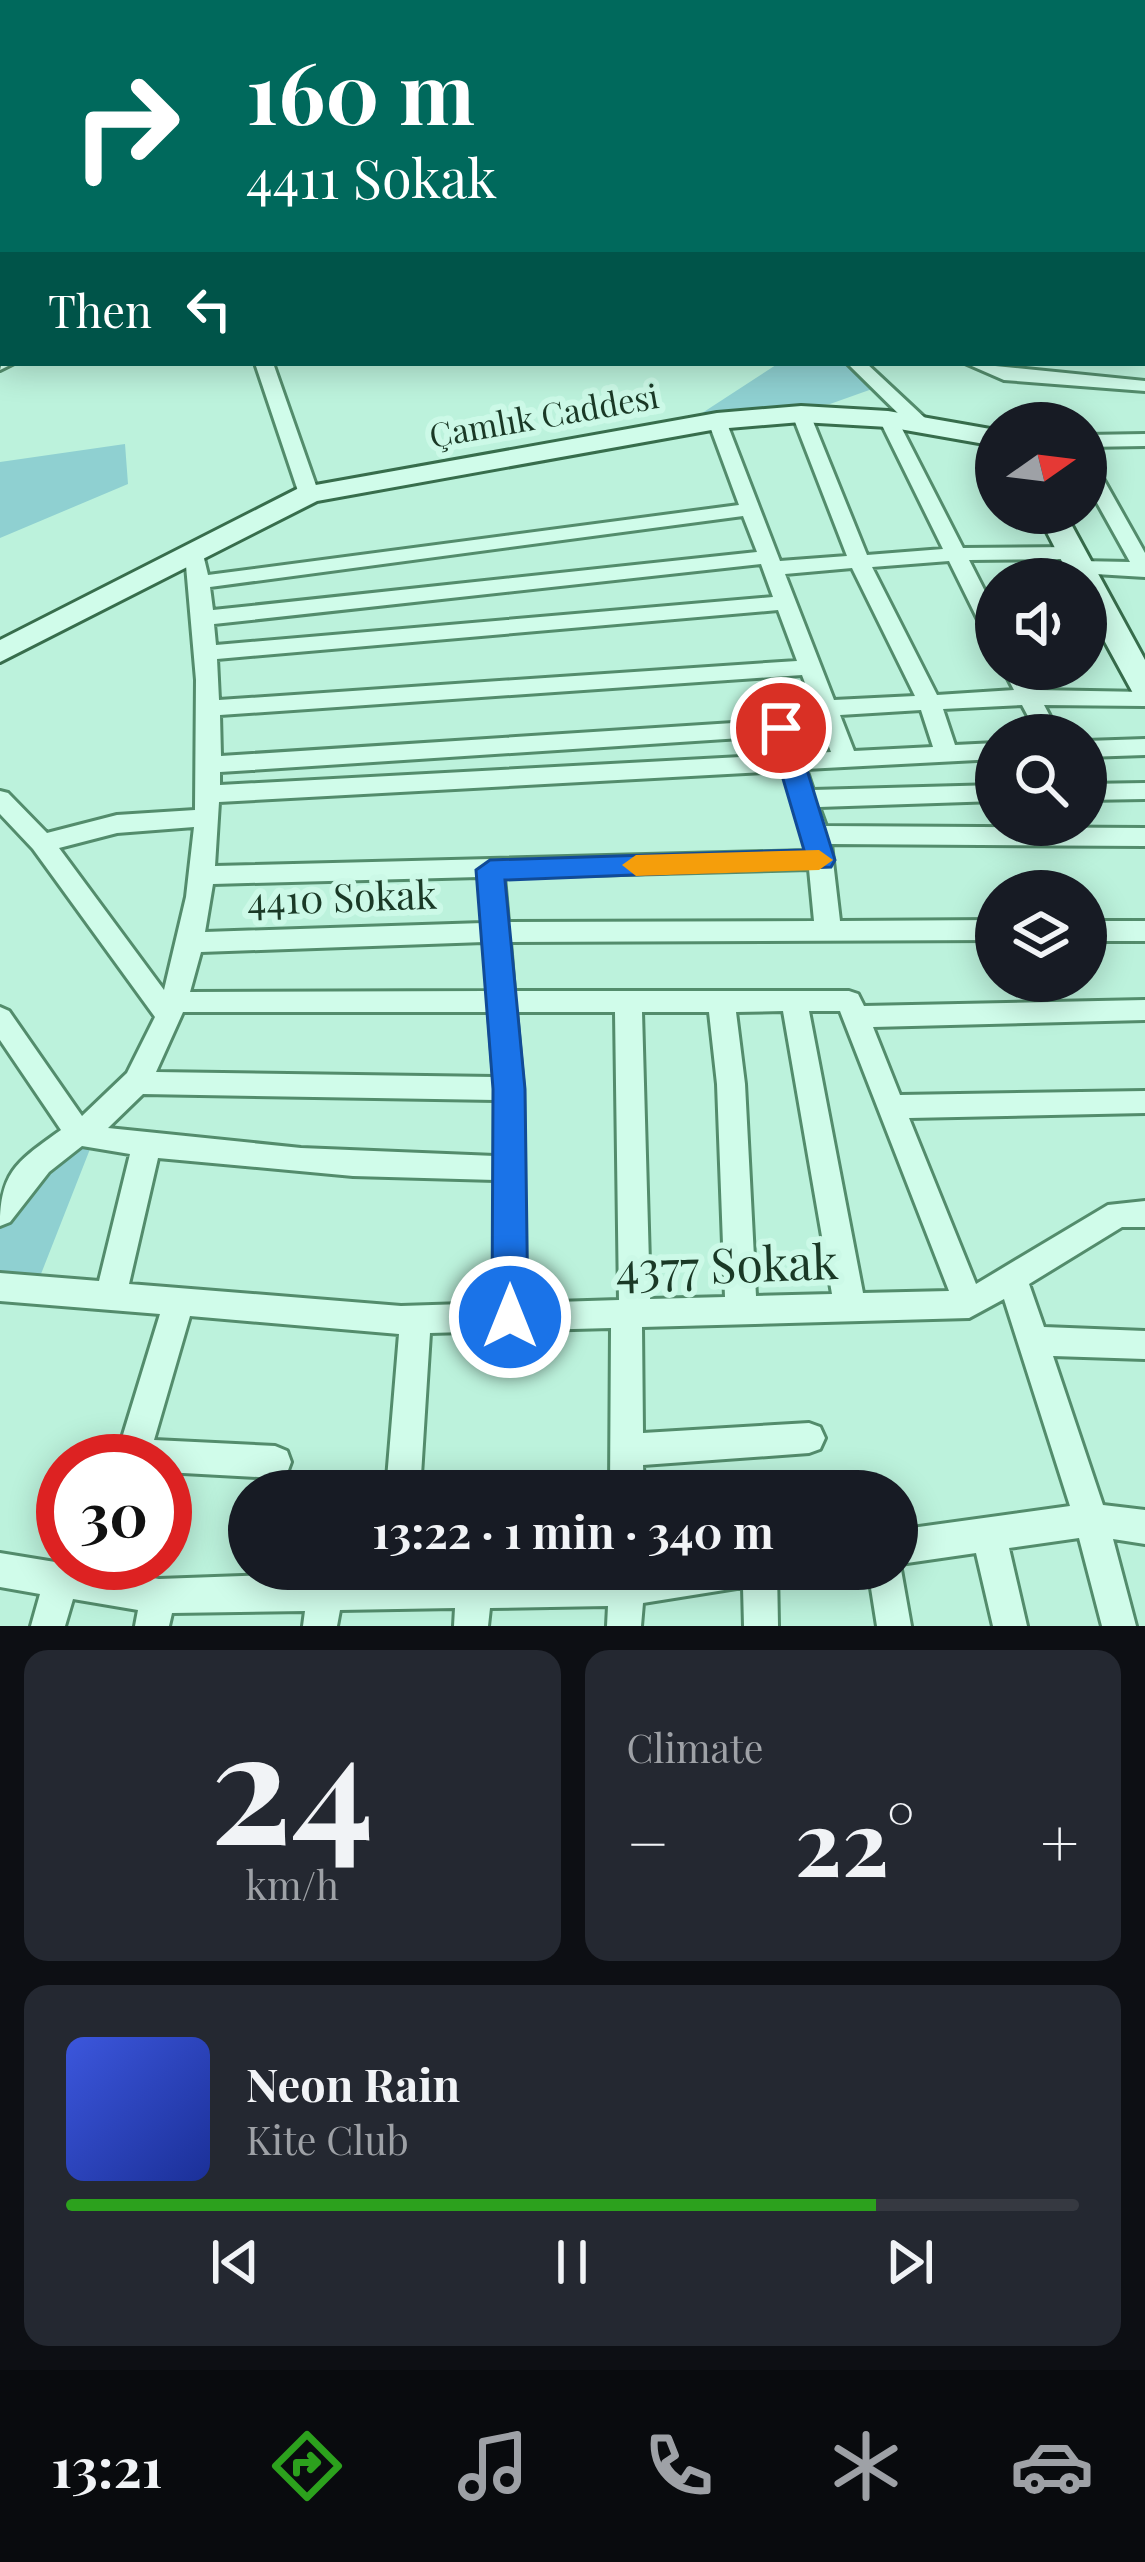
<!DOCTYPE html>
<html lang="en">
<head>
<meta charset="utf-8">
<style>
  body { margin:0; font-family:"Playfair Display",serif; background:#242831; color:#f1f3f6; height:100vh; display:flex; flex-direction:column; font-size:45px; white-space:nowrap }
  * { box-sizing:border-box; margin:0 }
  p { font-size:39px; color:#9ea1a6 }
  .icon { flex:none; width:66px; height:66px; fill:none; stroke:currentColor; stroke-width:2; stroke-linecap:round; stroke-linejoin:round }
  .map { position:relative; height:1626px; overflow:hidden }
  .side { display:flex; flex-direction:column; gap:24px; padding:24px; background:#0d0f14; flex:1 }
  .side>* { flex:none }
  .hud { position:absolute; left:0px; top:0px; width:1146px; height:366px; box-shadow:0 6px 30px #0003; background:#00695c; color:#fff; overflow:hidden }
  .needle { width:78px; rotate:76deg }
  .buttons { position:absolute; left:975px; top:402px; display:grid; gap:24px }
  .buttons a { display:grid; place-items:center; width:132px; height:132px; border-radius:50%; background:#171b24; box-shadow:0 6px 30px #0003; font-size:60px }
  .speed { position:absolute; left:36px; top:1434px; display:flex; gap:24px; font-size:60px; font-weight:700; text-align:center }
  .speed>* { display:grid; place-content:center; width:156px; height:156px; border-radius:50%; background:#171b24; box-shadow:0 6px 30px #0003; line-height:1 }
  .speed .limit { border:18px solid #d22; background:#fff; color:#111 }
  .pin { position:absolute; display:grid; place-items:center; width:102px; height:102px; color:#fff; margin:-51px; border:6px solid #fff; border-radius:50%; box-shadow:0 3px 12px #0007 }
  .me { position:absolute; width:132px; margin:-66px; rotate:0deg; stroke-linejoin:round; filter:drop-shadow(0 0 9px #0008) }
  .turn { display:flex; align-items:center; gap:42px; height:252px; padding:0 48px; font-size:54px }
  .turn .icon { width:156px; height:156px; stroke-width:2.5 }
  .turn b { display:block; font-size:84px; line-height:102px }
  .then { display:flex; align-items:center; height:114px; padding:0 48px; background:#0003; gap:24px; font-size:45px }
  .big { font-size:90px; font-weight:700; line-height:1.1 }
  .side .card { flex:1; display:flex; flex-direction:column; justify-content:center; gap:18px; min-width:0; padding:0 42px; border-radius:24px; background:#242831 }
  .side .dial { align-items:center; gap:0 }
  .dial b { font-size:156px; line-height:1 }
  .song { display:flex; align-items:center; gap:36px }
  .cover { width:144px; height:144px; border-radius:18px; background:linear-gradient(135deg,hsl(230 70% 55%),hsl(230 70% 35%)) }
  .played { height:12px; border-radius:6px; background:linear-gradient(90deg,#2ca11d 80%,#363941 80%) }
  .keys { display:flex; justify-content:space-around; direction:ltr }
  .heat { display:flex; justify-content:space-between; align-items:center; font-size:66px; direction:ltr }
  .side .tiles { flex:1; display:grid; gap:24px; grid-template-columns:1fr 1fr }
  .card:last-child { grid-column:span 2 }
  .trip { position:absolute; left:228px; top:1470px; width:690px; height:120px; border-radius:60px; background:#171b24; box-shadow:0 6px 30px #0003; font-weight:700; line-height:120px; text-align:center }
  .menu { display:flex; height:192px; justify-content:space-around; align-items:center; background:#090b0e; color:#9ea1a6 }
  .menu .icon { width:84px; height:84px }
  .menu .active { color:#2ca11d }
  .menu b { font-size:54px; color:#f1f3f6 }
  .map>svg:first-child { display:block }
  .green { fill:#8fd0d1 }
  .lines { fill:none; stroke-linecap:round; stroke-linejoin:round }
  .minor-casing { stroke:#538c6c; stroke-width:6 }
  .secondary-casing { stroke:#376d4c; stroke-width:6 }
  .motorway-casing { stroke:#29593a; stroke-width:6 }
  .minor { fill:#d0fcea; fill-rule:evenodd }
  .secondary { fill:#d0fcea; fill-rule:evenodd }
  .motorway { fill:#42ed90; fill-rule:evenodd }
  .route { fill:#1a73e8; stroke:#114b97; stroke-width:3 }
  .slow { fill:#f59e0b }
  .labels { text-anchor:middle; stroke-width:12; stroke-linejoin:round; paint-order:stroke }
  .far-street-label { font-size:33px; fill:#1a3926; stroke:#ccf9e7 }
  .street-label { font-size:39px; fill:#1a3926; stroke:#ccf9e7 }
  .near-street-label { font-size:48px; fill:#1a3926; stroke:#ccf9e7 }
</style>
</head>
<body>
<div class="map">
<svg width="1145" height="1626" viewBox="0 0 1145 1626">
  <rect width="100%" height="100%" fill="#bcf2dc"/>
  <path class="green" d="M779,363h64l32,25 -45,16 -134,13z
    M125,444l3,40 -128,54v-76z
    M75,1137l17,7 -51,130 -41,-2v-59l28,-39z"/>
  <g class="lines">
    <g class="minor-casing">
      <path id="minor" d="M1143,190l2,1v11l-2,-1z
        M1143,216l2,1v12l-2,-1z
        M3,284v11l-3,1v-11z
        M1143,340h2v15h-2z
        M3,358v5h11l-14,7z
        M255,363h18l46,131 -3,4 -7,2 -10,-6z
        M847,363h19l60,56v8h-14z
        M965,363l180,18v10l-141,-11z
        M801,408l9,6 57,141 76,-6 -64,-130 9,-6 9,6 66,129 108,-1 10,6 -10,6 -102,1 27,53v28l-11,-7 -36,-73 -77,6 65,128 77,-5 -11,-21h22l11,21 109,2v14l-101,-1 16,30h-22l-16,-30 -79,4 12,36 41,-2v16l-190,10 7,21 183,-5v16l-177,6 7,19 319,2v18l-314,-2 9,77 156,-1v20l-486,2 4,49h335l9,3 6,12 281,-6v20l-272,7 27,68 245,-4v22l-236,5 67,166 132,-79 37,-4v26h-23l-93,57 15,43 101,4v28l-92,-3 50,149 42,5v34l-32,-5 23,87h-34l-23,-88 -70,10 18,78h-34l-17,-73 -76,11 11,62h-34l-9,-57h29v-39l173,-24 -66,-207 -35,19 -327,9 1,106 166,-10 11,4 5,11 -5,11 -11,4 -166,12 1,26h-34l1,-163 -181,5 -10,158h-34l13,-157 -209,-18 -36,124 121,6 12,5 4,11 -4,11 -12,5 -110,-6v-11h-50l45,-147 -160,-13v-28l99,8 31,-127 -48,-8 -33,26 -39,50 -10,4c0,-55 18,-65 61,-96l-61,-90v-33l9,4 73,105 45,-43 28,-56 -122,-168 -33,-35v-23l8,2 39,40 70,-18 78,-5 1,-130 -11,-126 3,-4h14l6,25 531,-70 -31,-84 9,-6 9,6 54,140 67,-5 -55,-142zM743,516l14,36 -544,58 -3,-23zM761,564l12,33 -557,48 -2,-21zM852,568l63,128 -81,4 -49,-126zM778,610l19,51 -578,39 -2,-41zM802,675l29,77 -30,2 -9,-26 -11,-8 -560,36 -1,-41zM921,710l12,37 -79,4 -14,-36zM772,736l6,19 -558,30v-13zM783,771l25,80 -593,15 4,-64zM194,827l-8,70 -22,93 -105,-142 58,-15zM809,869l5,52 -306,1 -4,-45zM479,877l4,46 -278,9 8,-48zM484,942l4,49 -298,1 11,-40zM783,1011l49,283 -76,2 -11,-212 -9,-72zM809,1011h31l109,280 -86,2zM183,1012h306l5,65 -338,-5zM516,1012h99l4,288 -94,3 -2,-214zM642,1012h67l8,72 8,213 -75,2zM143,1094l352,6v56l-194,-8 -193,-20zM158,1158l195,18 142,4v123l-94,3 -272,-22z
        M1145,434v12l-59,1v-12z
        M1086,460l10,6 49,87v24l-66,-4 -10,-6 10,-6 51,1 -44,-79z
        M1145,739v16l-59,2v-16z
        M1145,783v16l-59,1v-16z
        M1086,921h59v20h-59z
        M0,1553l159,26 166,-6 7,3 445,-7 1,57h-34l-1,-39 -100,16 -2,23h-34l1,-20 -118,2 -2,18h-34l1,-18 -115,2 -3,16h-34l2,-15 -133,2 -3,13h-34l3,-16 -65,-11 -8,27h-34l9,-32 -40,-7z"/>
    </g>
    <g class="secondary-casing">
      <path id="secondary" d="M801,406l87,5 108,19v16l-108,-19 -87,-5 -84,7 -400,72 -317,161v-22l299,-152 418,-75z
        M1037,513h28l80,147v38l-11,-3 -48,-88v-28h-15z"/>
    </g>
    <g class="motorway-casing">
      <path id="motorway" d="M1039,0h24l2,3h-24z
        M1073,0h24l2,3h-24z
        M1143,68l2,1v17l-2,-1z
        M1143,114h2v18h-2z"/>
    </g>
    <use href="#minor" class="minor"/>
    <use href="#secondary" class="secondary"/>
    <use href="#motorway" class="motorway"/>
  </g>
  <path class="route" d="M781,719l13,9 41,132 -4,7 -326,13 20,209 3,228 -6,11 -12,5 -12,-5 -6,-11 1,-228 -17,-219 14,-10 314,-10 -36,-122z"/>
  <path class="slow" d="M819,850l14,10 -14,10 -183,6 -14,-11 14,-10z"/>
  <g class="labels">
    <g class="far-street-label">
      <text transform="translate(544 416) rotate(-10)" y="12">Çamlık Caddesi</text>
    </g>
    <g class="street-label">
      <text transform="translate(342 898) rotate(-2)" y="14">4410 Sokak</text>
    </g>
    <g class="near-street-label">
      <text transform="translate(727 1266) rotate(-2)" y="17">4377 Sokak</text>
    </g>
  </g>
</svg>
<div class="buttons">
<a><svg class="needle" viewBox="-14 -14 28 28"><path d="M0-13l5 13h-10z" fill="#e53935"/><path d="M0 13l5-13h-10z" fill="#9ea1a6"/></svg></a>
<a><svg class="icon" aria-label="sound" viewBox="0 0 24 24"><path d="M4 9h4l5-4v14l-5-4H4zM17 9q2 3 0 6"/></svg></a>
<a><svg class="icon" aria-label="search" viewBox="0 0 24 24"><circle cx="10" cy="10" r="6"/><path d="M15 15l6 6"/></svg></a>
<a><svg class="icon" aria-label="layers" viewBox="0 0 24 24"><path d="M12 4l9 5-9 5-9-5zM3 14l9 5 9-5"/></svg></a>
</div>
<div class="speed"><div class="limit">30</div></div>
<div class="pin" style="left:781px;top:728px;background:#d93025"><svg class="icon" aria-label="arrive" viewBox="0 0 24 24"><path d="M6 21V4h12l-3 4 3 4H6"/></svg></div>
<svg class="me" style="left:510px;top:1317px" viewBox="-20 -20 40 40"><circle r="17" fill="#1a73e8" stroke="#fff" stroke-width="3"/><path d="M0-11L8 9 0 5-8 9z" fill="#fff"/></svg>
<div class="trip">13:22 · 1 min · 340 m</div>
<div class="hud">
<div class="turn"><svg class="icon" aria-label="right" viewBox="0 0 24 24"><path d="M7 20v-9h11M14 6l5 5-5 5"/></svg><div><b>160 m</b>4411 Sokak</div></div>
<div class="then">Then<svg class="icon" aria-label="left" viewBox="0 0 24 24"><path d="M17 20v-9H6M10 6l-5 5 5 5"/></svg></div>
</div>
</div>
<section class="side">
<div class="tiles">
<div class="card dial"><b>24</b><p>km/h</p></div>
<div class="card"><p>Climate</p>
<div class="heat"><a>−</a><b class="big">22°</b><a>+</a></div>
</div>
<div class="card">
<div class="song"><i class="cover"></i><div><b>Neon Rain</b><p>Kite Club</p></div></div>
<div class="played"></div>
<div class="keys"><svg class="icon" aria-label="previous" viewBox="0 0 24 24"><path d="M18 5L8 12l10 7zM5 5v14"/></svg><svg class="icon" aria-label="pause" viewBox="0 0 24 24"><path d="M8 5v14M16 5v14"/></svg><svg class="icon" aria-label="next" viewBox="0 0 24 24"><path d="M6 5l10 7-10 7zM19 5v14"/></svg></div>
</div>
</div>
</section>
<nav class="menu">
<b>13:21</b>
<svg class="icon active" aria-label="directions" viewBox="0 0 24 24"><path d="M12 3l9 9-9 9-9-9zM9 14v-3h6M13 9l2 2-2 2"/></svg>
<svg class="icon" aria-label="music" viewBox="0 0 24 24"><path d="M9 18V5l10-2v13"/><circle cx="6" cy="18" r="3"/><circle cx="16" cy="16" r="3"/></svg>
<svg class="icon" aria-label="phone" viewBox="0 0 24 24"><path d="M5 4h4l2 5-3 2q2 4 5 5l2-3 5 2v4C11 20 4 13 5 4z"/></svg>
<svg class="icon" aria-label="climate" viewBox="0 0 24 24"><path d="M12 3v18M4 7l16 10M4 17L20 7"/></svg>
<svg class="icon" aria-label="car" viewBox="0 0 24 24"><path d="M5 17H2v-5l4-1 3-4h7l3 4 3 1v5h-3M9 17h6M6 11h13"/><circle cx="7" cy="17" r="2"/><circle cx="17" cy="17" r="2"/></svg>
</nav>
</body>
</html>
